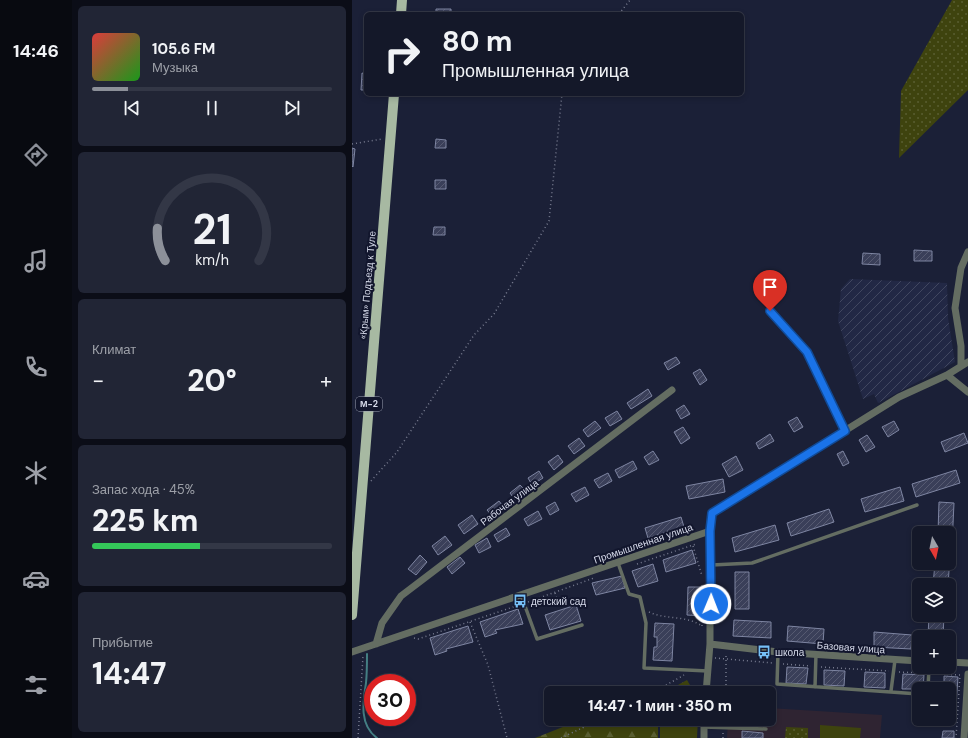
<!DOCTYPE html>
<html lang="ru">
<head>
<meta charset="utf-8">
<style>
  body { margin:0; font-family:"DM Sans",sans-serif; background:#212535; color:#f1f3f6; height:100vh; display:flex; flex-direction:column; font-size:15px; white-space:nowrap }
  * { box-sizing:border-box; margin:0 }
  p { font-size:13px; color:#9da0a8 }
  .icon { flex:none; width:22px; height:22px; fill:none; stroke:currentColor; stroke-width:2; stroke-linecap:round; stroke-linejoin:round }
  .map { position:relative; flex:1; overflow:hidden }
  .panel { display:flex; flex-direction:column; gap:6px; padding:6px; background:#0b0d17; width:280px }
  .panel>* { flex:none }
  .banner { position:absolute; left:12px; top:12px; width:380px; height:84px; border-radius:6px; box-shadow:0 2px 6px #0003,0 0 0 1px #333746; background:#141829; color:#f1f3f6; overflow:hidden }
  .needle { width:26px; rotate:171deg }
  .controls { position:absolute; left:560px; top:526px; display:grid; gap:8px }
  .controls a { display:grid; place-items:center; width:44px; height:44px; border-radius:6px; background:#141829; box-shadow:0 2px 6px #0003,0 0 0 1px #333746; font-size:20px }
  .speed { position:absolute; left:12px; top:674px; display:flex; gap:8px; font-size:20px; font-weight:700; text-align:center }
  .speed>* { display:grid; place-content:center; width:52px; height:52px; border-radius:50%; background:#141829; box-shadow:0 2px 6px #0003,0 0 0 1px #333746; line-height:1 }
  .speed .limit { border:6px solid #d22; background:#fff; color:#111 }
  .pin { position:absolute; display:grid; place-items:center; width:34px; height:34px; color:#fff; margin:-41px -17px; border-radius:50% 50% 50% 0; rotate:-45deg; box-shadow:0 0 4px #0007 }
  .pin .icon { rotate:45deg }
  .me { position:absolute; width:44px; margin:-22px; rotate:1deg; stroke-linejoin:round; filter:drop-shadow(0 0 3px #0008) }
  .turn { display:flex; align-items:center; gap:14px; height:84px; padding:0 12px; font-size:18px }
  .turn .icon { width:52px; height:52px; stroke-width:2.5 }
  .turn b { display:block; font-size:28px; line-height:34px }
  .big { font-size:30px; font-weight:800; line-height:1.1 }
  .panel .tile { flex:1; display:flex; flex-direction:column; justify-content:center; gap:6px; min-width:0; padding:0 14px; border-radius:6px; background:#212535 }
  .panel .dial { align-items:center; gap:0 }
  .dial svg { height:104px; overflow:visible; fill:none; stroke:#333746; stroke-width:7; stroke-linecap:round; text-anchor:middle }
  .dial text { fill:#f1f3f6; stroke:none }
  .song { display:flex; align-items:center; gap:12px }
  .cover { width:48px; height:48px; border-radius:6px; background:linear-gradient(135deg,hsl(0 70% 55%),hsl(120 70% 35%)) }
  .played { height:4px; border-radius:2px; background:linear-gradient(90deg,#8c9099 15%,#333746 15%) }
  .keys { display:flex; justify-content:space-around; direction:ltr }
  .heat { display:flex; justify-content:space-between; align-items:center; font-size:22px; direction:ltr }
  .charge { height:6px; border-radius:3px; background:linear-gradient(90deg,#34c759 45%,#333746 0) }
  .trip { position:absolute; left:192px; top:686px; width:232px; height:40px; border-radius:6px; background:#141829; box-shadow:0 2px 6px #0003,0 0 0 1px #333746; font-weight:800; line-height:40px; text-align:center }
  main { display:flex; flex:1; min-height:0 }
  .menu { display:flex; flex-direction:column; width:72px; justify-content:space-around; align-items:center; background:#080a10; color:#9da0a8 }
  .menu .icon { width:28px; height:28px }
  .menu .active { color:#8c9099 }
  .menu b { font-size:18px; color:#f1f3f6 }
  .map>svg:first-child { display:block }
  .industrial { fill:url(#industrial-furrows) }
  .education { fill:#2f2432 }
  .green { fill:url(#green-dots) }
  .forest { fill:url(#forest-firs) }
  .pitch { fill:#3e430e }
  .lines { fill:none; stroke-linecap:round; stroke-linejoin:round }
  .stream { stroke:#447f84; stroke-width:2 }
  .building { fill:url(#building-hatch); stroke:#7e85a2 }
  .path { stroke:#777b8f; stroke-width:1.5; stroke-dasharray:1 3; stroke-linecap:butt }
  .lane { stroke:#646d62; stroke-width:3.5 }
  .street { stroke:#646d62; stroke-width:7 }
  .primary { stroke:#a7b9a2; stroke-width:10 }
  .route-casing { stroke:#114b97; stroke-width:10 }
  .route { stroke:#1a73e8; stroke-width:7 }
  .labels { text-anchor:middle; stroke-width:4; stroke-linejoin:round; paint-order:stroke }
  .shield { fill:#12162d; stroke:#9ca0b2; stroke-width:1 }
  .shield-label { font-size:9px; font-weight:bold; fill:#d7dbeb }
  .street-label { font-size:10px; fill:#d7dbeb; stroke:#12162d }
  .poi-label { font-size:10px; fill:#d7dbeb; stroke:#12162d; text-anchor:start }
</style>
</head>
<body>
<main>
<nav class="menu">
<b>14:46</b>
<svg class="icon active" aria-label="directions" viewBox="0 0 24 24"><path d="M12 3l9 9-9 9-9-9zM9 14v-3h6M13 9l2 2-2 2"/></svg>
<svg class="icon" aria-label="music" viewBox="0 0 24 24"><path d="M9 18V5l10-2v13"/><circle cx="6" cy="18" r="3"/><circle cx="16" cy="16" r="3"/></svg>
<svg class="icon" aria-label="phone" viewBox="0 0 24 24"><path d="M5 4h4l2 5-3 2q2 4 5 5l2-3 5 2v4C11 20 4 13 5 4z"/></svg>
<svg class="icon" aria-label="climate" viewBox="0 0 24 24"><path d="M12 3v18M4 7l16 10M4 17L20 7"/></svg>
<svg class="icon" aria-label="car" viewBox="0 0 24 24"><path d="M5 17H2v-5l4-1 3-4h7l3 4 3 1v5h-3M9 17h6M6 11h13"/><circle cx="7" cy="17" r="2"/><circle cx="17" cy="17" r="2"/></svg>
<svg class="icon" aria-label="filters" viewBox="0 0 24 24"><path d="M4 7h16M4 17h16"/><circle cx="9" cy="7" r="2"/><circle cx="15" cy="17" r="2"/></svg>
</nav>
<section class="panel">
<div class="tile">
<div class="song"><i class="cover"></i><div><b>105.6 FM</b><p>Музыка</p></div></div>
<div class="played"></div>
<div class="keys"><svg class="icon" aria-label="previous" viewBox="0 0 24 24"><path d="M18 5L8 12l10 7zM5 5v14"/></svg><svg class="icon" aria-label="pause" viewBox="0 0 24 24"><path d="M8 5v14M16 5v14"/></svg><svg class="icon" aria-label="next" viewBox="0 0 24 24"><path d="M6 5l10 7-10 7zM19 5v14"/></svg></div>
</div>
<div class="tile dial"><svg viewBox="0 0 100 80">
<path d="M14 69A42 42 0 1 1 86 69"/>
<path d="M14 69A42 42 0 0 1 8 44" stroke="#8c9099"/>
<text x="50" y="56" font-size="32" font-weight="700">21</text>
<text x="50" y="72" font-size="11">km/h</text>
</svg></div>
<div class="tile"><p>Климат</p>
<div class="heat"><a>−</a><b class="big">20°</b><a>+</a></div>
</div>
<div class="tile"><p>Запас хода · 45%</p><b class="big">225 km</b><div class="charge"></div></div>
<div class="tile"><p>Прибытие</p><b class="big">14:47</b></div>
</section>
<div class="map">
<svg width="616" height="738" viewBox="0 0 616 738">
  <defs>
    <pattern id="industrial-furrows" width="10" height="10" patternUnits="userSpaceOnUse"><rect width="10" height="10" fill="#222845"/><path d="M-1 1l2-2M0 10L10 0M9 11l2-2" fill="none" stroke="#414760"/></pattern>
    <pattern id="green-dots" width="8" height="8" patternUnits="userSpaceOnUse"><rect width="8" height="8" fill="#3e430e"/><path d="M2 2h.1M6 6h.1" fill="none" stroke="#595e31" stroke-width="1.8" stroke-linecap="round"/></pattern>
    <pattern id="forest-firs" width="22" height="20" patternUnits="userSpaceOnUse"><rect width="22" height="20" fill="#3e430e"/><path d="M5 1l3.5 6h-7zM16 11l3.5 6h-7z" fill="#595e31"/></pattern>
    <pattern id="building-hatch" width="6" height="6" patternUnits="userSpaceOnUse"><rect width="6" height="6" fill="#3a3f59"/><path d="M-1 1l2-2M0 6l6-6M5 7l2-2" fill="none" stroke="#565a71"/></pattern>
  </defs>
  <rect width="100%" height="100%" fill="#1b2037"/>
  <path class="industrial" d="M498,279l97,4 1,35 7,44 -77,41 -4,-9 -11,5 -25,-78 3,-32z"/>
  <path class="education" d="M417,708l113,7 -2,23h-153l1,-19h41z"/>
  <path class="green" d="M600,0h16v90l-69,68 2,-67z
    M335,680l3,5 -1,4 -22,2z
    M434,727l22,1v10h-23z"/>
  <path class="forest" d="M231,719h75v19h-123z"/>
  <path class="pitch" d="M308,719h38l-1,19h-37z
    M468,725l41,3 -1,10h-40z"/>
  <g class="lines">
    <path class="stream" d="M15,654c0,9 0,19 -1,29 -3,19 -7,42 11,55"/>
  </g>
  <path class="building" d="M84,9h15v5h-15z
    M10,73l4,1v16h-5z
    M84,139l10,1v8h-11z
    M0,148l3,1 -2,18 -1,-1z
    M83,180h11v9h-11z
    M82,227h11v8h-12z
    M562,250l18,1v10h-18z
    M511,253l17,1v11l-18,-1z
    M324,357l4,6 -12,7 -4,-7z
    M348,369l7,11 -7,5 -7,-12z
    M296,389l4,7 -21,13 -4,-6z
    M332,405l6,9 -9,5 -5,-9z
    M265,411l5,8 -12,7 -5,-8z
    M445,417l6,10 -9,5 -6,-10z
    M243,421l6,7 -13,9 -5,-7z
    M542,421l5,9 -11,7 -6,-10z
    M331,427l7,11 -9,6 -7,-12z
    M612,433l4,10 -23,9 -4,-10z
    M418,434l4,7 -15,8 -3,-6z
    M515,435l8,12 -9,5 -7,-12z
    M227,438l6,8 -11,8 -6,-8z
    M301,451l6,9 -10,5 -5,-8z
    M491,451l6,12 -6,3 -6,-12z
    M206,455l5,7 -9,8 -6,-8z
    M384,456l7,14 -14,7 -7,-13z
    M281,461l4,8 -18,9 -4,-8z
    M604,470l4,13 -44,14 -4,-13z
    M187,471l4,7 -11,7 -4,-7z
    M256,473l4,8 -13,7 -5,-8z
    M371,479l2,13 -36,7 -3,-13z
    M168,485l6,6 -11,9 -5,-7z
    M233,487l4,8 -13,7 -5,-8z
    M548,487l4,14 -39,11 -4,-13z
    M147,501l6,8 -12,8 -6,-7z
    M203,502l4,8 -9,5 -4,-8z
    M587,502l15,1 -2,42h-3v-12h-11z
    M477,509l5,13 -43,14 -4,-13z
    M186,511l4,8 -14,7 -4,-7z
    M120,515l6,9 -14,10 -6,-9z
    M329,517l3,10 -36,11 -3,-10z
    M423,525l4,15 -44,12 -3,-14z
    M154,528l4,7 -12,7 -4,-7z
    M93,536l7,9 -14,10 -6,-9z
    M135,538l4,9 -12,6 -4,-8z
    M340,550l4,13 -30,9 -3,-12z
    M68,555l7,7 -11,13 -8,-6z
    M108,557l5,6 -13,11 -5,-7z
    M597,557h1l-2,28h-15l2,-22h14z
    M301,564l5,17 -20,6 -6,-16z
    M383,572h14v37h-14z
    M270,576l3,12 -29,7 -4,-12z
    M336,587h14l-1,29 -14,-1z
    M224,605l5,16 -31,9 -5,-15z
    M166,609l5,15 -28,6 2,3 -12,4 -5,-15z
    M577,615h15l-1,22h-15z
    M382,620l37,2v16l-38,-2z
    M303,623l19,1 -2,37 -19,-1 1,-13h3v-10h-3z
    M116,626l5,16 -27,7 1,2 -12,4 -5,-17z
    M436,626l36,3 -1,15 -36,-3z
    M522,632l38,3 -1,14 -37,-2z
    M435,667l21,1 -2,16 -20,-1z
    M472,670l21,1 -1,15 -20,-1z
    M513,672l20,1v15l-21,-1z
    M551,674l21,1 -1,14h-21z
    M592,676l14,1 -2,29h-7v-17h-5z
    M390,731l21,2v5h-21z
    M591,731h11v7h-12z"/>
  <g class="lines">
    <path class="path" d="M267,14l11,-14
      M0,144l30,-5
      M19,481l26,-29 77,-117 20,-21 55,-93 13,-127
      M341,546l9,30
      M285,564l59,-20
      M203,593l5,15
      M176,602l66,-24
      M297,612c17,8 37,3 53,14
      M118,622l18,43 19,73
      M350,626v-42
      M62,638l4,1 101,-34
      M363,658l58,5
      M431,664l28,2
      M469,667l68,4
      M547,672l24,1
      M583,674l25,1 -4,63
      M300,693l32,-18
      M374,693v-40
      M6,738l5,-82
      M209,738l40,-19
      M371,738v-5"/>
    <path class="lane" d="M418,311l37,41 38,79
      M266,563l11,31 11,3 6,26 -2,45 64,3
      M360,565l40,-2 165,-58
      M169,595l16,44 45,-14
      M426,652l-1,32 142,10
      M463,687l1,-33
      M576,689l1,-22
      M539,691l4,-31
      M352,727l62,2"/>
    <path class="street" d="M609,366v-20l-6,-38 6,-40 7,-16
      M595,375l21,17
      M24,644l6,-21 19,-27 271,-206
      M358,644l68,8 141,9
      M0,652l358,-121
      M597,662l19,1
      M354,693l4,-49v-113l3,-18 186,-116 48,-22 21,-13
      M352,738v-19
      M612,738l4,-64"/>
    <path class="primary" d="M49,14l1,-14
      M0,615l42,-521"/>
  </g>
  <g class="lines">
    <g class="route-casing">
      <path id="route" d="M359,604l-1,-73 2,-18 133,-82 -38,-79 -37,-41"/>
    </g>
    <use href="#route" class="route"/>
  </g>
  <defs>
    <g id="bus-bare" transform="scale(1.08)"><path d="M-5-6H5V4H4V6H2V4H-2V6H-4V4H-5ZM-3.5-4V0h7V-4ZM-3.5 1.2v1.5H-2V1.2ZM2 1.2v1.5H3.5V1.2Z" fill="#76c0f7" stroke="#12162d" stroke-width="2.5" paint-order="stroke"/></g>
  </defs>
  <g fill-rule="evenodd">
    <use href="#bus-bare" x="168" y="601"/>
    <use href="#bus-bare" x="412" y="652"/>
  </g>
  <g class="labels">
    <rect class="shield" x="4" y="397" width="26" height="14" rx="3"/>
    <g class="shield-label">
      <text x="17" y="407">М-2</text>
    </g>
    <g class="street-label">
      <text transform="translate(15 285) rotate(-85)" y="4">«Крым» Подъезд к Туле</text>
      <text transform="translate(157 502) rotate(-37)" y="4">Рабочая улица</text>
      <text transform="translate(291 543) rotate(-19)" y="4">Промышленная улица</text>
      <text transform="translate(499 647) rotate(4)" y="4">Базовая улица</text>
    </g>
    <g class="poi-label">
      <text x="179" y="605">детский сад</text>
      <text x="423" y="656">школа</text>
    </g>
  </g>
</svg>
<div class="controls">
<a><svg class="needle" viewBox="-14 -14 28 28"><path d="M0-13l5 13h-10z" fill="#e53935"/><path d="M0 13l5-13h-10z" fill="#9da0a8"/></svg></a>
<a><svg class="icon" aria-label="layers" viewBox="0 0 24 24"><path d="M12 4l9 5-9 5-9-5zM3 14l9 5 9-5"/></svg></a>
<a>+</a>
<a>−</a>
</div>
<div class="speed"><div class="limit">30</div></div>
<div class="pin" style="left:418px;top:311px;background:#d93025"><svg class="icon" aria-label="arrive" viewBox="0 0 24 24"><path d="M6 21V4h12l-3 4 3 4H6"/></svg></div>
<svg class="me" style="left:359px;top:604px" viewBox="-20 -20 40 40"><circle r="17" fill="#1a73e8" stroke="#fff" stroke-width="3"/><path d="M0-11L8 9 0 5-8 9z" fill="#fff"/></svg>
<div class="trip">14:47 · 1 мин · 350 m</div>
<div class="banner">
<div class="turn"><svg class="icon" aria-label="right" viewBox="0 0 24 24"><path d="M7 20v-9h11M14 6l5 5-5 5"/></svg><div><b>80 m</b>Промышленная улица</div></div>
</div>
</div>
</main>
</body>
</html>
